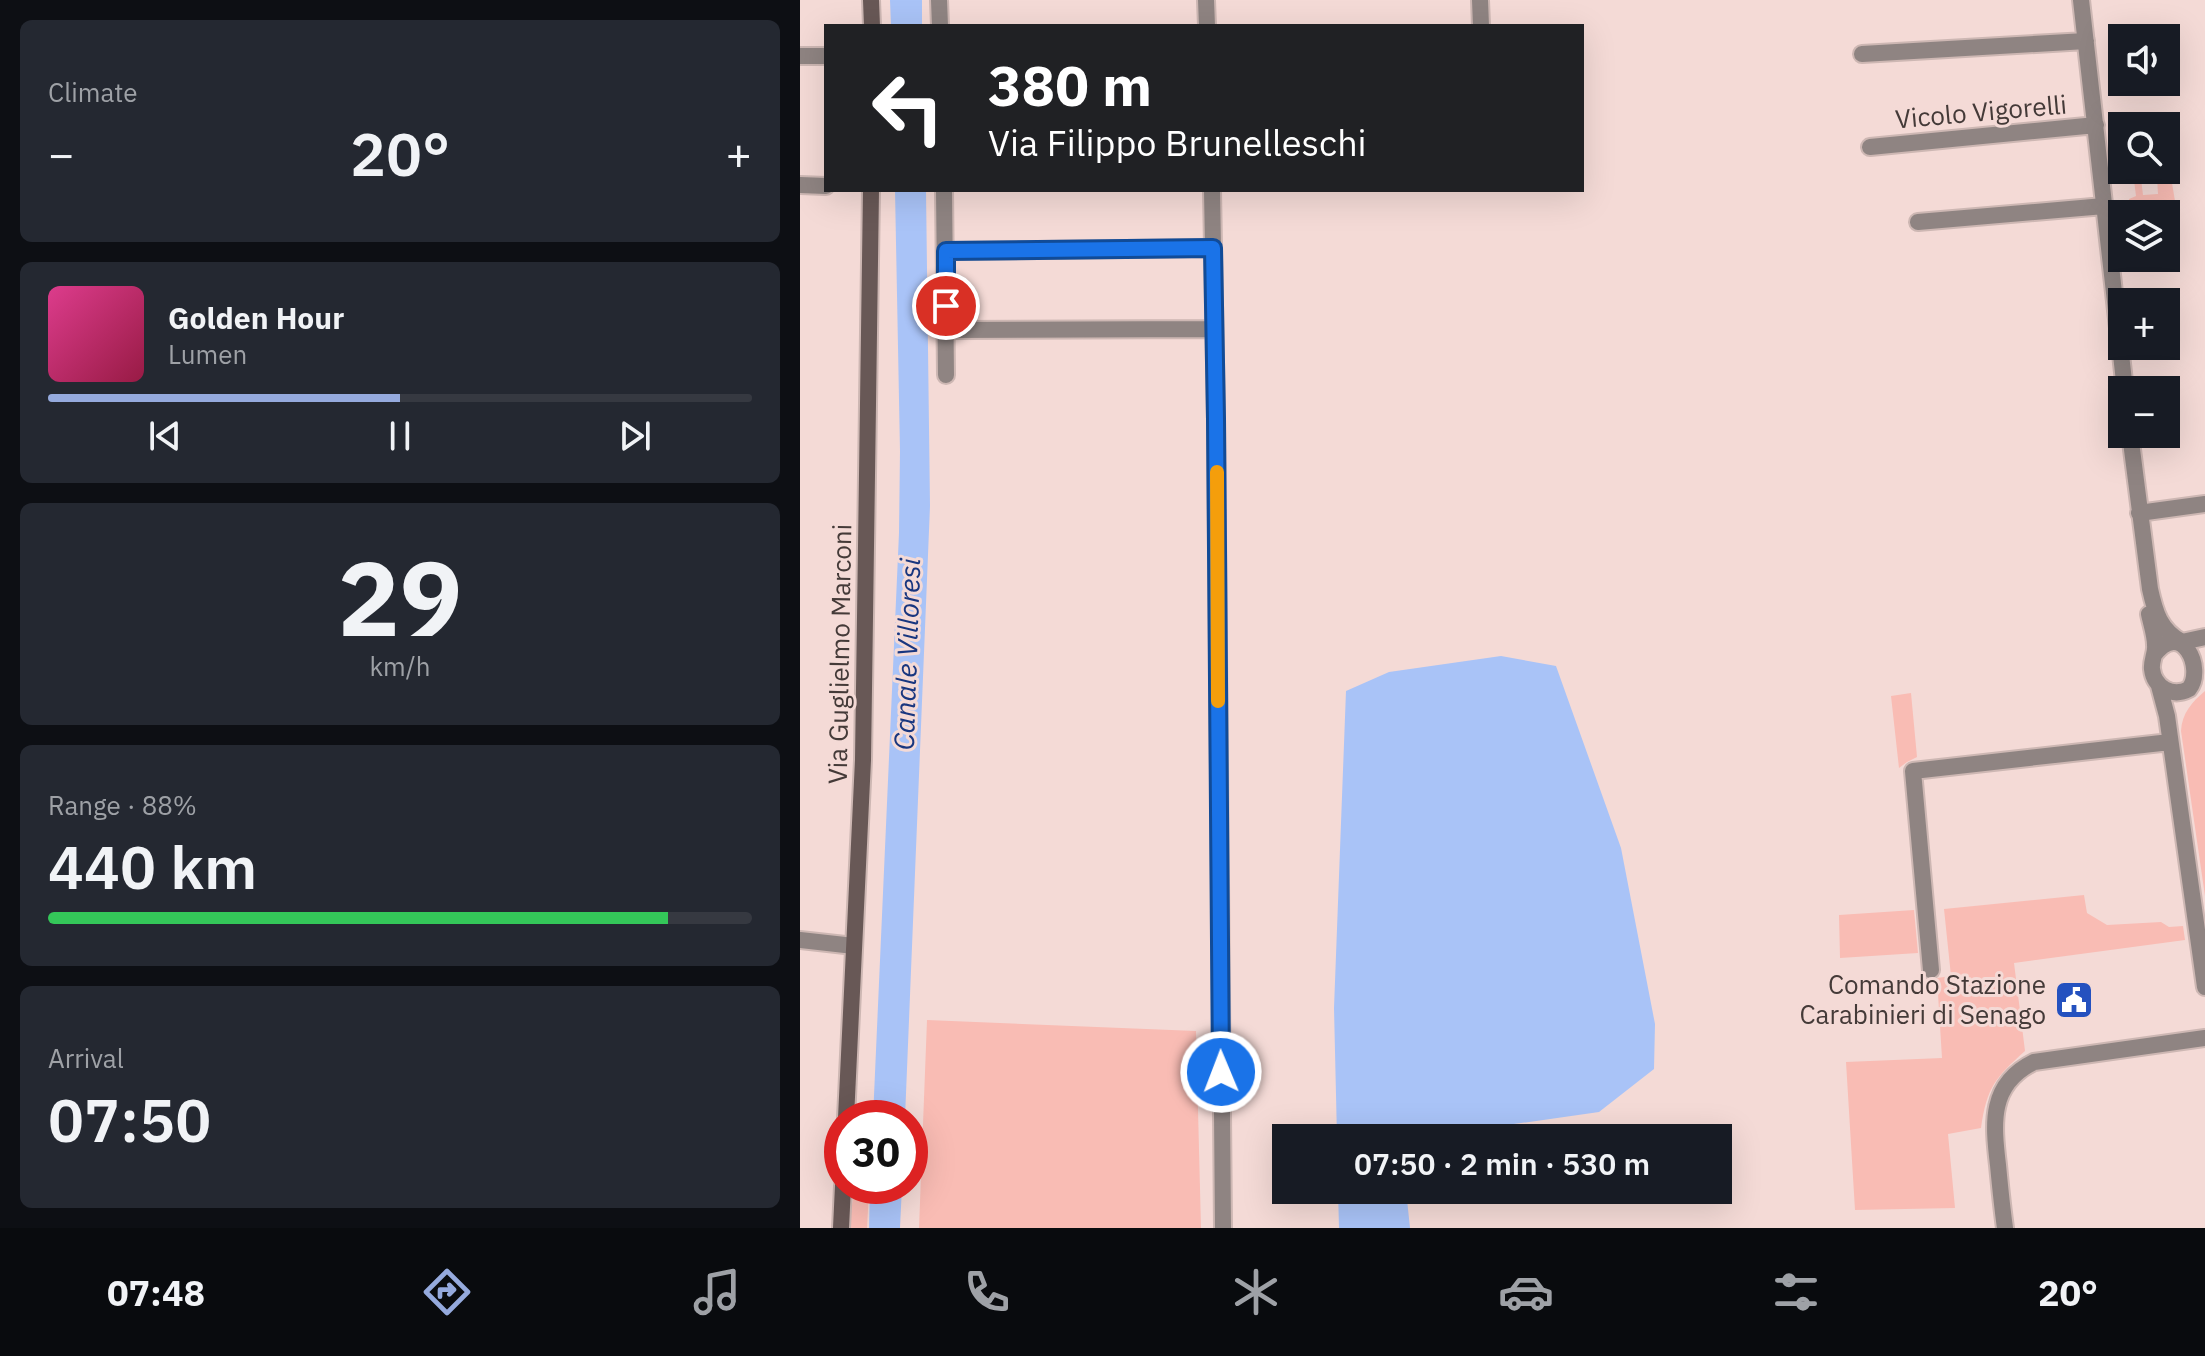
<!DOCTYPE html>
<html lang="en">
<head>
<meta charset="utf-8">
<style>
  body { margin:0; font-family:"IBM Plex Sans",sans-serif; background:#242831; color:#f1f3f6; height:100vh; display:flex; flex-direction:column; font-size:30px; white-space:nowrap }
  * { box-sizing:border-box; margin:0 }
  p { font-size:26px; color:#9ea1a6 }
  .icon { flex:none; width:44px; height:44px; fill:none; stroke:currentColor; stroke-width:2; stroke-linecap:round; stroke-linejoin:round }
  .map { position:relative; flex:1; overflow:hidden }
  .details { display:flex; flex-direction:column; gap:20px; padding:20px; background:#0d0f14; width:800px }
  .details>* { flex:none }
  .hud { position:absolute; left:24px; top:24px; width:760px; height:168px; border-radius:0px; box-shadow:0 8px 32px #0002; background:#202124; color:#fff; overflow:hidden }
  .fabs { position:absolute; left:1308px; top:24px; display:grid; gap:16px }
  .fabs a { display:grid; place-items:center; width:72px; height:72px; border-radius:0px; background:#171b24; box-shadow:0 8px 32px #0002; font-size:40px }
  .speed { position:absolute; left:24px; top:1100px; display:flex; gap:16px; font-size:40px; font-weight:700; text-align:center }
  .speed>* { display:grid; place-content:center; width:104px; height:104px; border-radius:50%; background:#171b24; box-shadow:0 8px 32px #0002; line-height:1 }
  .speed .limit { border:12px solid #d22; background:#fff; color:#111 }
  .pin { position:absolute; display:grid; place-items:center; width:68px; height:68px; color:#fff; margin:-34px; border:4px solid #fff; border-radius:50%; box-shadow:0 2px 8px #0007 }
  .me { position:absolute; width:88px; margin:-44px; rotate:359deg; stroke-linejoin:round; filter:drop-shadow(0 0 6px #0008) }
  .turn { display:flex; align-items:center; gap:28px; height:168px; padding:0 32px; font-size:36px }
  .turn .icon { width:104px; height:104px; stroke-width:2.5 }
  .turn b { display:block; font-size:56px; line-height:68px }
  .big { font-size:60px; font-weight:600; line-height:1.1 }
  .details .tile { flex:1; display:flex; flex-direction:column; justify-content:center; gap:12px; min-width:0; padding:0 28px; border-radius:12px; background:#242831 }
  .details .dial { align-items:center; gap:0 }
  .dial b { font-size:104px; line-height:1 }
  .song { display:flex; align-items:center; gap:24px }
  .cover { width:96px; height:96px; border-radius:12px; background:linear-gradient(135deg,hsl(330 70% 55%),hsl(340 70% 35%)) }
  .played { height:8px; border-radius:4px; background:linear-gradient(90deg,#95aadd 50%,#363941 50%) }
  .keys { display:flex; justify-content:space-around; direction:ltr }
  .heat { display:flex; justify-content:space-between; align-items:center; font-size:44px; direction:ltr }
  .charge { height:12px; border-radius:6px; background:linear-gradient(90deg,#34c759 88%,#363941 0) }
  .trip { position:absolute; left:472px; top:1124px; width:460px; height:80px; border-radius:0px; background:#171b24; box-shadow:0 8px 32px #0002; font-weight:600; line-height:80px; text-align:center }
  .dock { display:flex; height:128px; justify-content:space-around; align-items:center; background:#090b0e; color:#9ea1a6 }
  .dock .icon { width:56px; height:56px }
  .dock .current { color:#95aadd }
  .dock b { font-size:36px; color:#f1f3f6 }
  main { display:flex; flex:1; min-height:0 }
  .map>svg:first-child { display:block }
  .green { fill:#f9bcb4 }
  .water { fill:#a9c3f7 }
  .lines { fill:none; stroke-linecap:round; stroke-linejoin:round }
  .street-casing { stroke:#cdb7b3; stroke-width:20 }
  .secondary-casing { stroke:#cdb7b3; stroke-width:20 }
  .street { stroke:#8f8482; stroke-width:16 }
  .secondary { stroke:#685856; stroke-width:16 }
  .route-casing { stroke:#114b97; stroke-width:20 }
  .route { stroke:#1a73e8; stroke-width:14 }
  .slow { stroke:#f59e0b; stroke-width:14 }
  .labels { text-anchor:middle; stroke-width:6; stroke-linejoin:round; paint-order:stroke }
  .street-label { font-size:26px; fill:#443a38; stroke:#f4dad6 }
  .poi-label { font-size:26px; fill:#443a38; stroke:#f4dad6; text-anchor:end }
  .water-label { font-size:28px; font-style:italic; fill:#18367f; stroke:#f4dad6 }
</style>
</head>
<body>
<main>
<section class="details">
<div class="tile"><p>Climate</p>
<div class="heat"><a>−</a><b class="big">20°</b><a>+</a></div>
</div>
<div class="tile">
<div class="song"><i class="cover"></i><div><b>Golden Hour</b><p>Lumen</p></div></div>
<div class="played"></div>
<div class="keys"><svg class="icon" aria-label="previous" viewBox="0 0 24 24"><path d="M18 5L8 12l10 7zM5 5v14"/></svg><svg class="icon" aria-label="pause" viewBox="0 0 24 24"><path d="M8 5v14M16 5v14"/></svg><svg class="icon" aria-label="next" viewBox="0 0 24 24"><path d="M6 5l10 7-10 7zM19 5v14"/></svg></div>
</div>
<div class="tile dial"><b>29</b><p>km/h</p></div>
<div class="tile"><p>Range · 88%</p><b class="big">440 km</b><div class="charge"></div></div>
<div class="tile"><p>Arrival</p><b class="big">07:50</b></div>
</section>
<div class="map">
<svg width="1405" height="1228" viewBox="0 0 1405 1228">
  <rect width="100%" height="100%" fill="#f4dad6"/>
  <path class="green" d="M1366,165h3l6,36 -44,7 -2,-9 7,-3 -2,-16h-7l-1,-8 14,-2 3,25 15,-1 -1,-17 -9,1 -2,-1 -1,-7h21z
    M1405,691v205l-24,-165c1,-18 11,-29 24,-40z
    M1111,693l6,64 -10,5 -8,6 -8,-72z
    M1284,895l3,18 20,12 54,-3 8,5 14,-1 2,14 -171,23 11,88c-30,27 -38,36 -44,77l-33,6 7,74 -100,2 -9,-148 96,-4 -5,-80 14,-2 -7,-67z
    M1114,910l4,43 -78,5 -1,-43z
    M127,1020l269,11 5,197h-282z
    M58,1189l11,1 -2,38h-18l5,-38z"/>
  <path class="water" d="M90,0h32v26h-31z
    M95,190h31l4,316 -25,612h-32l26,-585 1,-82z
    M701,656l55,10 65,182 34,176 -1,45 -55,43 -169,24 -2,2h-91l-3,-130 12,-317 43,-19z
    M70,1186h32l-2,42h-31z
    M538,1190h68l4,38h-71z"/>
  <g class="lines">
    <g class="street-casing">
      <path id="street" d="M139,0l1,26
        M406,0l1,26
        M680,0l1,26
        M1281,0l44,390
        M1062,54l224,-13
        M0,56h26
        M1070,147l226,-22
        M0,185l26,1
        M144,190l2,185
        M412,190l4,229 7,809
        M1118,222l186,-16
        M146,251l267,-3
        M147,330l267,-1
        M1330,434l20,155c5,23 10,41 32,53l23,-5
        M1339,513l66,-9
        M1349,614c2,10 6,21 6,31 1,8 -4,16 -3,24 2,18 20,29 37,20 16,-20 -7,-71 -35,-34
        M1359,686l8,30 38,271
        M0,940l54,6
        M1131,970l-18,-199 257,-29
        M1205,1228c-3,-21 -5,-42 -7,-63 -5,-42 -9,-81 36,-103l171,-24"/>
    </g>
    <g class="secondary-casing">
      <path id="secondary" d="M71,0l1,26
        M46,1118l17,-358 8,-570
        M41,1228l2,-42"/>
    </g>
    <use href="#street" class="street"/>
    <use href="#secondary" class="secondary"/>
  </g>
  <g class="lines">
    <g class="route-casing">
      <path id="route" d="M146,306v-55l267,-3 3,171 5,653"/>
    </g>
    <use href="#route" class="route"/>
    <path class="slow" d="M417,472l1,229"/>
  </g>
  <defs>
    <g id="civic-square" transform="scale(2)"><rect x="-9" y="-9" width="18" height="18" rx="4" fill="#2451bf" stroke="#f4dad6"/><path d="M-.6-6.5H3V-4.5H.6V-3L4-1V1h2V6H-6V1h2V-1L-.6-3ZM-1.2 2.5V6h2.4V2.5Z" fill="#fff"/></g>
  </defs>
  <g fill-rule="evenodd">
    <use href="#civic-square" x="1274" y="1000"/>
  </g>
  <g class="labels">
    <g class="street-label">
      <text transform="translate(1181 112) rotate(-5)" y="9">Vicolo Vigorelli</text>
      <text transform="translate(40 654) rotate(-89)" y="9">Via Guglielmo Marconi</text>
    </g>
    <g class="poi-label">
      <text x="1246" y="994">Comando Stazione<tspan x="1246" dy="30">Carabinieri di Senago</tspan></text>
    </g>
    <g class="water-label">
      <text transform="translate(107 654) rotate(-88)" y="10">Canale Villoresi</text>
    </g>
  </g>
</svg>
<div class="fabs">
<a><svg class="icon" aria-label="sound" viewBox="0 0 24 24"><path d="M4 9h4l5-4v14l-5-4H4zM17 9q2 3 0 6"/></svg></a>
<a><svg class="icon" aria-label="search" viewBox="0 0 24 24"><circle cx="10" cy="10" r="6"/><path d="M15 15l6 6"/></svg></a>
<a><svg class="icon" aria-label="layers" viewBox="0 0 24 24"><path d="M12 4l9 5-9 5-9-5zM3 14l9 5 9-5"/></svg></a>
<a>+</a>
<a>−</a>
</div>
<div class="speed"><div class="limit">30</div></div>
<div class="pin" style="left:146px;top:306px;background:#d93025"><svg class="icon" aria-label="arrive" viewBox="0 0 24 24"><path d="M6 21V4h12l-3 4 3 4H6"/></svg></div>
<svg class="me" style="left:421px;top:1072px" viewBox="-20 -20 40 40"><circle r="17" fill="#1a73e8" stroke="#fff" stroke-width="3"/><path d="M0-11L8 9 0 5-8 9z" fill="#fff"/></svg>
<div class="trip">07:50 · 2 min · 530 m</div>
<div class="hud">
<div class="turn"><svg class="icon" aria-label="left" viewBox="0 0 24 24"><path d="M17 20v-9H6M10 6l-5 5 5 5"/></svg><div><b>380 m</b>Via Filippo Brunelleschi</div></div>
</div>
</div>
</main>
<nav class="dock">
<b>07:48</b>
<svg class="icon current" aria-label="directions" viewBox="0 0 24 24"><path d="M12 3l9 9-9 9-9-9zM9 14v-3h6M13 9l2 2-2 2"/></svg>
<svg class="icon" aria-label="music" viewBox="0 0 24 24"><path d="M9 18V5l10-2v13"/><circle cx="6" cy="18" r="3"/><circle cx="16" cy="16" r="3"/></svg>
<svg class="icon" aria-label="phone" viewBox="0 0 24 24"><path d="M5 4h4l2 5-3 2q2 4 5 5l2-3 5 2v4C11 20 4 13 5 4z"/></svg>
<svg class="icon" aria-label="climate" viewBox="0 0 24 24"><path d="M12 3v18M4 7l16 10M4 17L20 7"/></svg>
<svg class="icon" aria-label="car" viewBox="0 0 24 24"><path d="M5 17H2v-5l4-1 3-4h7l3 4 3 1v5h-3M9 17h6M6 11h13"/><circle cx="7" cy="17" r="2"/><circle cx="17" cy="17" r="2"/></svg>
<svg class="icon" aria-label="filters" viewBox="0 0 24 24"><path d="M4 7h16M4 17h16"/><circle cx="9" cy="7" r="2"/><circle cx="15" cy="17" r="2"/></svg>
<b>20°</b>
</nav>
</body>
</html>
